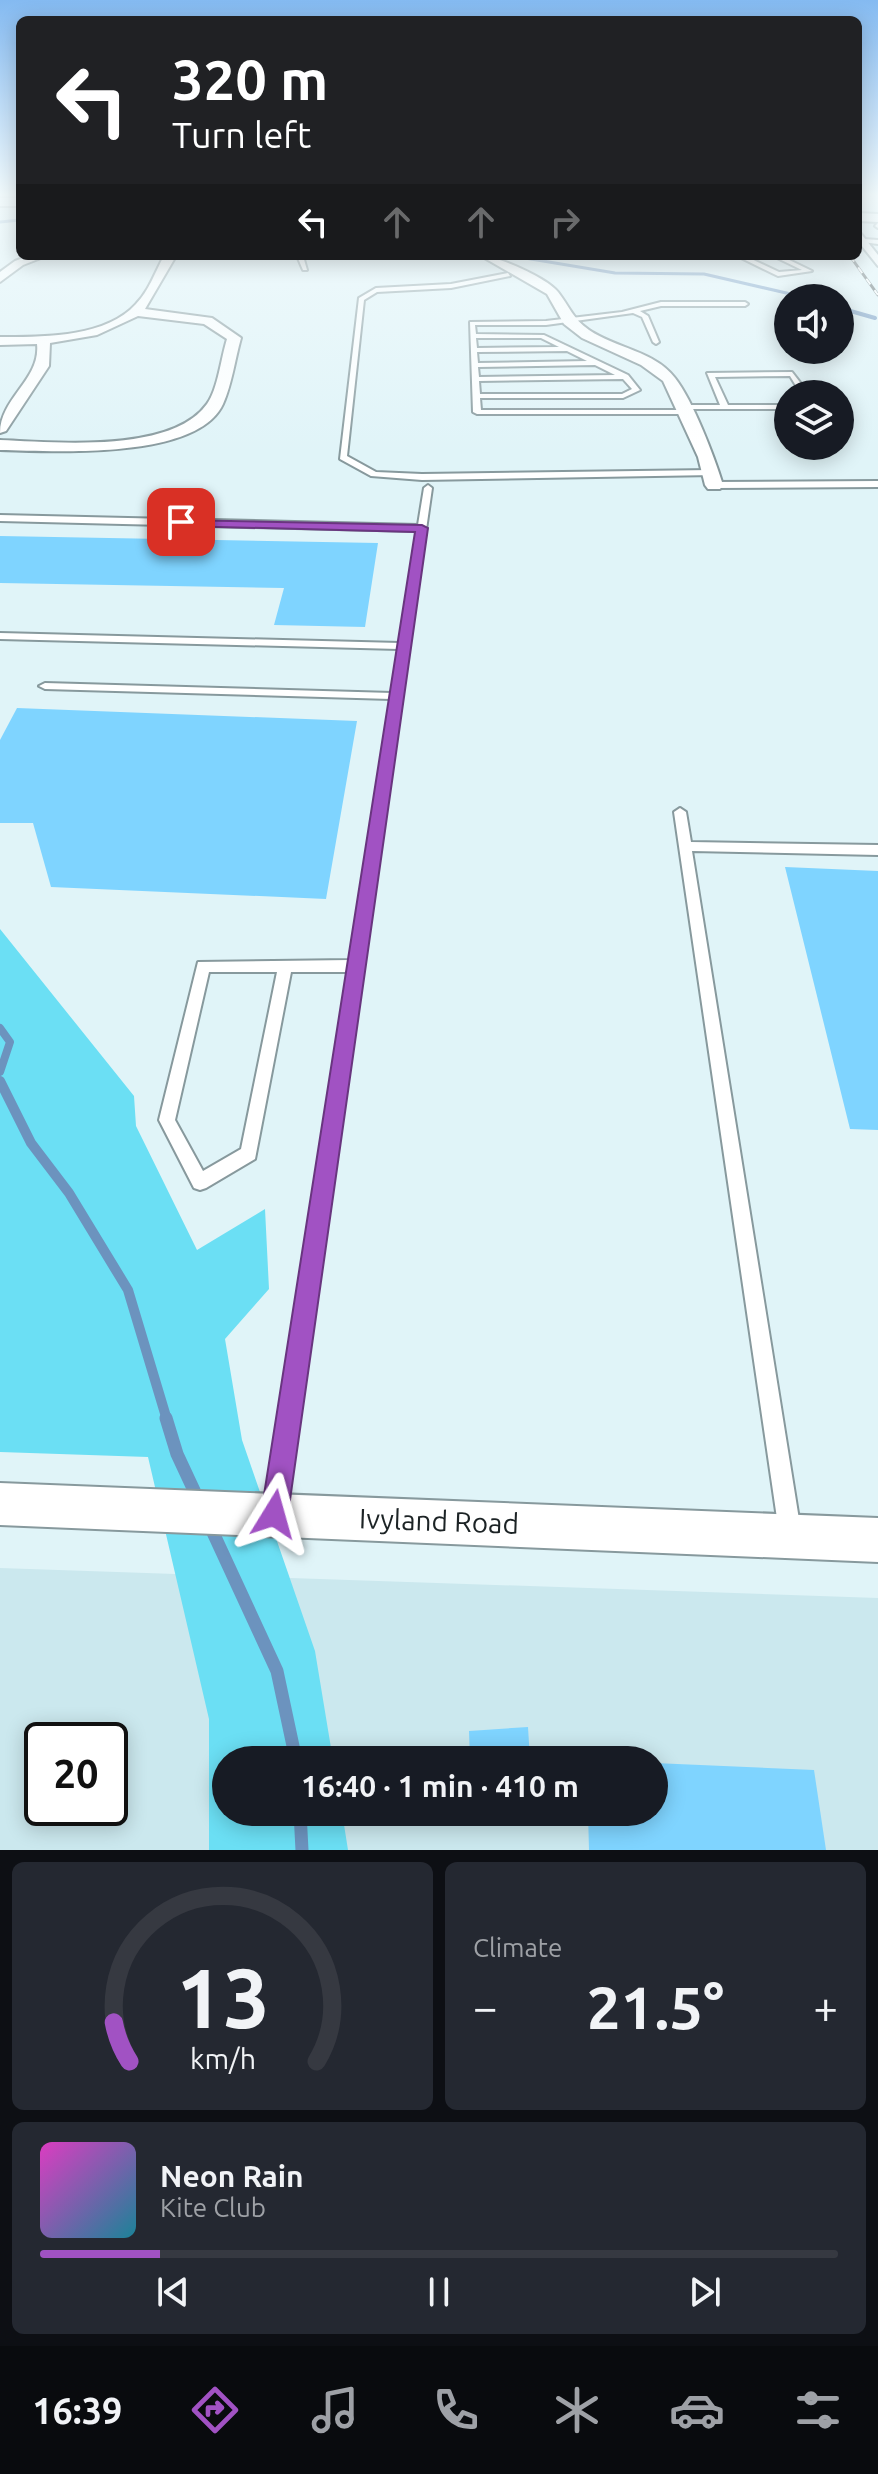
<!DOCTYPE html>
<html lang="en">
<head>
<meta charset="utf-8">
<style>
  body { margin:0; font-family:Ubuntu,sans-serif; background:#242831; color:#f1f3f6; height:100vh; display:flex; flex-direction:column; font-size:30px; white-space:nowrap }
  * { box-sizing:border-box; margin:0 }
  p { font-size:26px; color:#9ea1a6 }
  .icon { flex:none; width:44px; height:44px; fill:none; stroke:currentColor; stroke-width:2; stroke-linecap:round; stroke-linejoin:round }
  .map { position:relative; height:1850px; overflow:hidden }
  .sheet { display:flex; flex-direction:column; gap:12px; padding:12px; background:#0d0f14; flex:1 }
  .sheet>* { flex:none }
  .hud { position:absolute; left:16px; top:16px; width:846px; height:244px; border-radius:12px; box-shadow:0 4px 20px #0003; background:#202124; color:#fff; overflow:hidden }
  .buttons { position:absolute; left:774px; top:284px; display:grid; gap:16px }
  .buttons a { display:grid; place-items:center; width:80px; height:80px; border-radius:50%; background:#171b24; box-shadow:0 4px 20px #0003; font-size:40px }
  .speed { position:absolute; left:24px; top:1722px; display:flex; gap:16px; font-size:40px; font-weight:700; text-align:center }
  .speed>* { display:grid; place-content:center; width:104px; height:104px; border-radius:50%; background:#171b24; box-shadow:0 4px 20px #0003; line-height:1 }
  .speed .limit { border:4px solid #111; border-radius:12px; background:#fff; color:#111 }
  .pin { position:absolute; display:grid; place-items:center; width:68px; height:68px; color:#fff; margin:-34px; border-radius:16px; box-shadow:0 4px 12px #0006 }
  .me { position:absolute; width:88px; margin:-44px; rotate:8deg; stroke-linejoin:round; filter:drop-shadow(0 0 6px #0008) }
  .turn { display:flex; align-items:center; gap:28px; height:168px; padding:0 24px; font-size:36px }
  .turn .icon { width:104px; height:104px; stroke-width:2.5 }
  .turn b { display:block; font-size:56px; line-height:68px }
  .lanes { display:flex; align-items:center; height:76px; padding:0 24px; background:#0003; justify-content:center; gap:40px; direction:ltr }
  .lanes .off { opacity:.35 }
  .big { font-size:60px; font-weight:700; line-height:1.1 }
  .sheet .widget { flex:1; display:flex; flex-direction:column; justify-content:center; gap:12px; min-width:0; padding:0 28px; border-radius:12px; background:#242831 }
  .sheet .dial { align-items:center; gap:0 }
  .dial svg { height:208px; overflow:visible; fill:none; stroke:#363941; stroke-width:7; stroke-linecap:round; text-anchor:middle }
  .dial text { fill:#f1f3f6; stroke:none }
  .song { display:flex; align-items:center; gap:24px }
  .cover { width:96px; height:96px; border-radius:12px; background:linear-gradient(135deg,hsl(310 70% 55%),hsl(190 70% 35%)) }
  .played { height:8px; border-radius:4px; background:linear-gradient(90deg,#a152c3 15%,#363941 15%) }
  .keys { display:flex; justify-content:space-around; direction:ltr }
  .heat { display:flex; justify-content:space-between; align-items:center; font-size:44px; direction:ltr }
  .sheet .tiles { flex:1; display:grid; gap:12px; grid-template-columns:1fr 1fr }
  .widget:last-child { grid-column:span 2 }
  .trip { position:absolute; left:212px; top:1746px; width:456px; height:80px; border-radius:40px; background:#171b24; box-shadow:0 4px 20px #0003; font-weight:700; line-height:80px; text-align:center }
  .dock { display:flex; height:128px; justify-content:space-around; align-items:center; background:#090b0e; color:#9ea1a6 }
  .dock .icon { width:56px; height:56px }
  .dock .on { color:#a152c3 }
  .dock b { font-size:36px; color:#f1f3f6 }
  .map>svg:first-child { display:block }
  .built { fill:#cbe8ee; fill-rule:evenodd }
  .green { fill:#6bdff4 }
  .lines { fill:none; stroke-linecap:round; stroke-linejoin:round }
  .stream-far4 { stroke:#6c93be; stroke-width:3 }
  .stream-far3 { stroke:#6c93be; stroke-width:4 }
  .stream-far2 { stroke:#6c93be; stroke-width:8 }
  .stream-far1 { stroke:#6c93be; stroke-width:10 }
  .stream { stroke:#6c93be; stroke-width:13 }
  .building { fill:#7fd4ff }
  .lane-casing { stroke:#87999d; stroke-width:4 }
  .street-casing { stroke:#87999d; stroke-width:4 }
  .secondary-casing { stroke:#87999d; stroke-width:4 }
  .lane { fill:#fff; fill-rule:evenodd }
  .street { fill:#fff; fill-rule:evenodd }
  .secondary { fill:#fff; fill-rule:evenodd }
  .rail-casing { stroke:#414b4d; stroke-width:3 }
  .rail { stroke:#fff; stroke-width:2; stroke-dasharray:7; stroke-linecap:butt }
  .route { fill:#a152c3; stroke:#69357f; stroke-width:2 }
  .labels { text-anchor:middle; stroke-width:6; stroke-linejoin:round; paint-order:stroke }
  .near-street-label { font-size:28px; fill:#1c2325; stroke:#fff }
</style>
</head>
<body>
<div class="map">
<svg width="878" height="1850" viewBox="0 0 878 1850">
  <rect width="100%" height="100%" fill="#e0f4f8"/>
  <path class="built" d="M0,1568l878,30v252h-878zM42,1740h68v68h-68zM226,1760h428v52h-428z"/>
  <path class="green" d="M0,929l134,167 2,30 61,124 68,-41 4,80 -44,50 17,101 73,211 18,109h-107v52h116l6,38h-139v-131l-61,-262 -148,-5z"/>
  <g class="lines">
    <path class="stream-far4" d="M0,222l20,-2
      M513,256l102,17 89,1 104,24"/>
    <path class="stream-far3" d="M840,308l35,10"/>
    <path class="stream-far2" d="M0,1028l10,14 -10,30"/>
    <path class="stream-far1" d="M0,1081l31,62 38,50 59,97 39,130"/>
    <path class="stream" d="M166,1418l11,36 21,45
      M210,1526l67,145 19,89
      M300,1812l2,38"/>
  </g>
  <path class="building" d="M0,536l163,3 215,4 -13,84 -91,-2 10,-37 -284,-5z
    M17,708l340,13 -31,178 -275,-12 -18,-64h-33v-83z
    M785,867l93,4v259l-28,-1z
    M528,1727l2,33h-60l-1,-29z
    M654,1763l160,7 12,80h-237l-1,-38h66z"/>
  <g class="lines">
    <g class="lane-casing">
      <path id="lane" d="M878,223v5l-3,-2z
        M864,239l14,1v4l-16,-2z
        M297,256h6l4,14h-4z
        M737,256h8l34,16 23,-2 -29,-14h8l31,15 -34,5z
        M508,273l2,3 -59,12 -74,4 -13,8 -17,156 29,16 46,2 289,-4 4,3 -1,2 -292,5 -51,-4 -31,-17 19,-161 17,-10 75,-4z
        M661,302h84l3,2 -3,2h-84l-21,5 8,5 11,26 -3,2 -3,-2 -11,-25 -9,-4 -87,12h-71l1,9 68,1 84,40 12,15 -17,8h-143l1,12h208v4h-212l-4,-2 -3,-90 76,-1 76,-9zM476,338h65l18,9 -82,1zM567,351l20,10 -109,2 -1,-11zM595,365l20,10 -136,2 -1,-10zM623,379l9,10 -10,5h-142l-1,-13z
        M792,372l17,22h-8l-11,-18 -75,1 13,28h60v4h-105l-4,-2 4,-2h37l-13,-32z
        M878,481v6l-164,1 -4,-3 4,-3z
        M428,485l4,3 -147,1025 -3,8 -8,3 -8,-3 -3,-8 85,-541h-57l-36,187 -49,29 -6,2 -6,-2 -35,-68 39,-158 152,-2 41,-261 -346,-10 -6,-3 6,-3 347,10 7,-44 -399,-10v-6l400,10 17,-112 -417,-10v-6l418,10 6,-37zM209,972h68l-36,177 -38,22 -28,-51z
        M680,808l6,4 5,30 187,3v10l-186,-4 109,681 -3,8 -8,3 -8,-3 -3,-8 -105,-720z"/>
    </g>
    <g class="street-casing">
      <path id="street" d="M858,230l20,25v11l-20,-25z
        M29,256h17l-23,9 -23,17v-10l15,-11z
        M164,256h12l-31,53 67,9 29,20c-6,21 -9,46 -18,66 -26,57 -172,47 -223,46v-10c54,2 171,14 207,-36 11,-15 14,-46 20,-65l-23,-15 -66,-8 -41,19 -47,8 -1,23 -43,65 -6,2c0,-35 41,-54 37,-89l-37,1v-8c42,0 105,1 136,-33 13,-13 19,-32 28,-48z
        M481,256c17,0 66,22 77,36 11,14 15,27 31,38 26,18 66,21 86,48 18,23 39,78 48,107l-3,4h-12l-3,-4 -7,-28 -35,-76 -22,-16 -59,-27 -18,-14 -17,-30z
        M0,1483l878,35v44l-878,-37z"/>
    </g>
    <g class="secondary-casing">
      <path id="secondary" d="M0,198h20v8h-20z
        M858,213l20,1v8l-20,-1z"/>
    </g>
    <use href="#lane" class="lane"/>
    <use href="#street" class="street"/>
    <use href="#secondary" class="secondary"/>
    <g class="rail-casing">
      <path id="rail" d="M850,256l28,39"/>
    </g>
    <use href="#rail" class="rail"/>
  </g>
  <linearGradient id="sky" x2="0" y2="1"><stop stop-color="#84baf1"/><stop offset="0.43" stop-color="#f1fafc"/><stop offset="1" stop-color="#f1fafc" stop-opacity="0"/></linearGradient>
  <rect width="878" height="453" fill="url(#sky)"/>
  <path class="route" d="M177,520l245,5 6,3 -140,986 -4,9 -10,4 -9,-4 -4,-9 154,-982 -234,-6 -4,-1z"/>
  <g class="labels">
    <g class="near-street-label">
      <text transform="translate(439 1521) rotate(2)" y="10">Ivyland Road</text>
    </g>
  </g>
</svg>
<div class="buttons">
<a><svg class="icon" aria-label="sound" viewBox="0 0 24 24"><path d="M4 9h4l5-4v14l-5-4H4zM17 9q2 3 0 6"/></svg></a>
<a><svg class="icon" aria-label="layers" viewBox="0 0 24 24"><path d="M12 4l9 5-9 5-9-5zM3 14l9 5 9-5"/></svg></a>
</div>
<div class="speed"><div class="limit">20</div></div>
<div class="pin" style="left:181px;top:522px;background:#d93025"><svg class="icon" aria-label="arrive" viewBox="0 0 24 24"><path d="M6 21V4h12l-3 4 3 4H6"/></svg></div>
<svg class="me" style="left:274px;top:1514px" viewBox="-20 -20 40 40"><path d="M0-17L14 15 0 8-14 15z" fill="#a152c3" stroke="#fff" stroke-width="4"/></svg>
<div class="trip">16:40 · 1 min · 410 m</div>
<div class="hud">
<div class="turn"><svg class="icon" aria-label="left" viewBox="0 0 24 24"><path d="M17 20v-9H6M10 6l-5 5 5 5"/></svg><div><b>320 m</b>Turn left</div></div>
<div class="lanes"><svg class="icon" aria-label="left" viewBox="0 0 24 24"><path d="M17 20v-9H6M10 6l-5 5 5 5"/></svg><svg class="icon off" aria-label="ahead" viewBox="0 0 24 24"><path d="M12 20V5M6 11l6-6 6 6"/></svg><svg class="icon off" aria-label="ahead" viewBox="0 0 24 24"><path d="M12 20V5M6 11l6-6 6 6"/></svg><svg class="icon off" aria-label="right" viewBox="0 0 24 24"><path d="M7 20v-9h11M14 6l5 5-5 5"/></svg></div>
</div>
</div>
<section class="sheet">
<div class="tiles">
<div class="widget dial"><svg viewBox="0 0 100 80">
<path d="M14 69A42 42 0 1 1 86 69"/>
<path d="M14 69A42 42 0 0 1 8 54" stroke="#a152c3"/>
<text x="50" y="56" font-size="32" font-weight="700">13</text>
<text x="50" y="72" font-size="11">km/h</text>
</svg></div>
<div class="widget"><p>Climate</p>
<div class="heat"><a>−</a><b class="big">21.5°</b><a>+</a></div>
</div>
<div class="widget">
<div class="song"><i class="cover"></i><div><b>Neon Rain</b><p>Kite Club</p></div></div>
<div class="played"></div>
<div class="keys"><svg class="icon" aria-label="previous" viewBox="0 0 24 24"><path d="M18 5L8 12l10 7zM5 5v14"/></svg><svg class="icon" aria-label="pause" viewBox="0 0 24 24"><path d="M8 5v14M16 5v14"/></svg><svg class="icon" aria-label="next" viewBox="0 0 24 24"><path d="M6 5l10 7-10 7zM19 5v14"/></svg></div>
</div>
</div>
</section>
<nav class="dock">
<b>16:39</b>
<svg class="icon on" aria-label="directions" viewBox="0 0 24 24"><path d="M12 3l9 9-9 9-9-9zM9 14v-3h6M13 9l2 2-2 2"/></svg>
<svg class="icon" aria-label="music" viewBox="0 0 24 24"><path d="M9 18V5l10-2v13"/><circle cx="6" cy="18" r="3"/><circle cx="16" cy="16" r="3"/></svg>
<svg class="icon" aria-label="phone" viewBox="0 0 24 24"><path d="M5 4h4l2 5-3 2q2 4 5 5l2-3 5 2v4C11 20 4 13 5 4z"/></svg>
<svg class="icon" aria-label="climate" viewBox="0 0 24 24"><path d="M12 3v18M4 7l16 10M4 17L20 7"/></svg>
<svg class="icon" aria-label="car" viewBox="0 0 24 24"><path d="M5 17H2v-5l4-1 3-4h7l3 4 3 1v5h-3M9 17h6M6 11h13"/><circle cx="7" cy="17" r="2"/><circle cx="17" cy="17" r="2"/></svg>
<svg class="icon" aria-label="filters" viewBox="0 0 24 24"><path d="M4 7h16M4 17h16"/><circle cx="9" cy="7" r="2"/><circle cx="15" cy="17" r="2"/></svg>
</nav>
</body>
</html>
